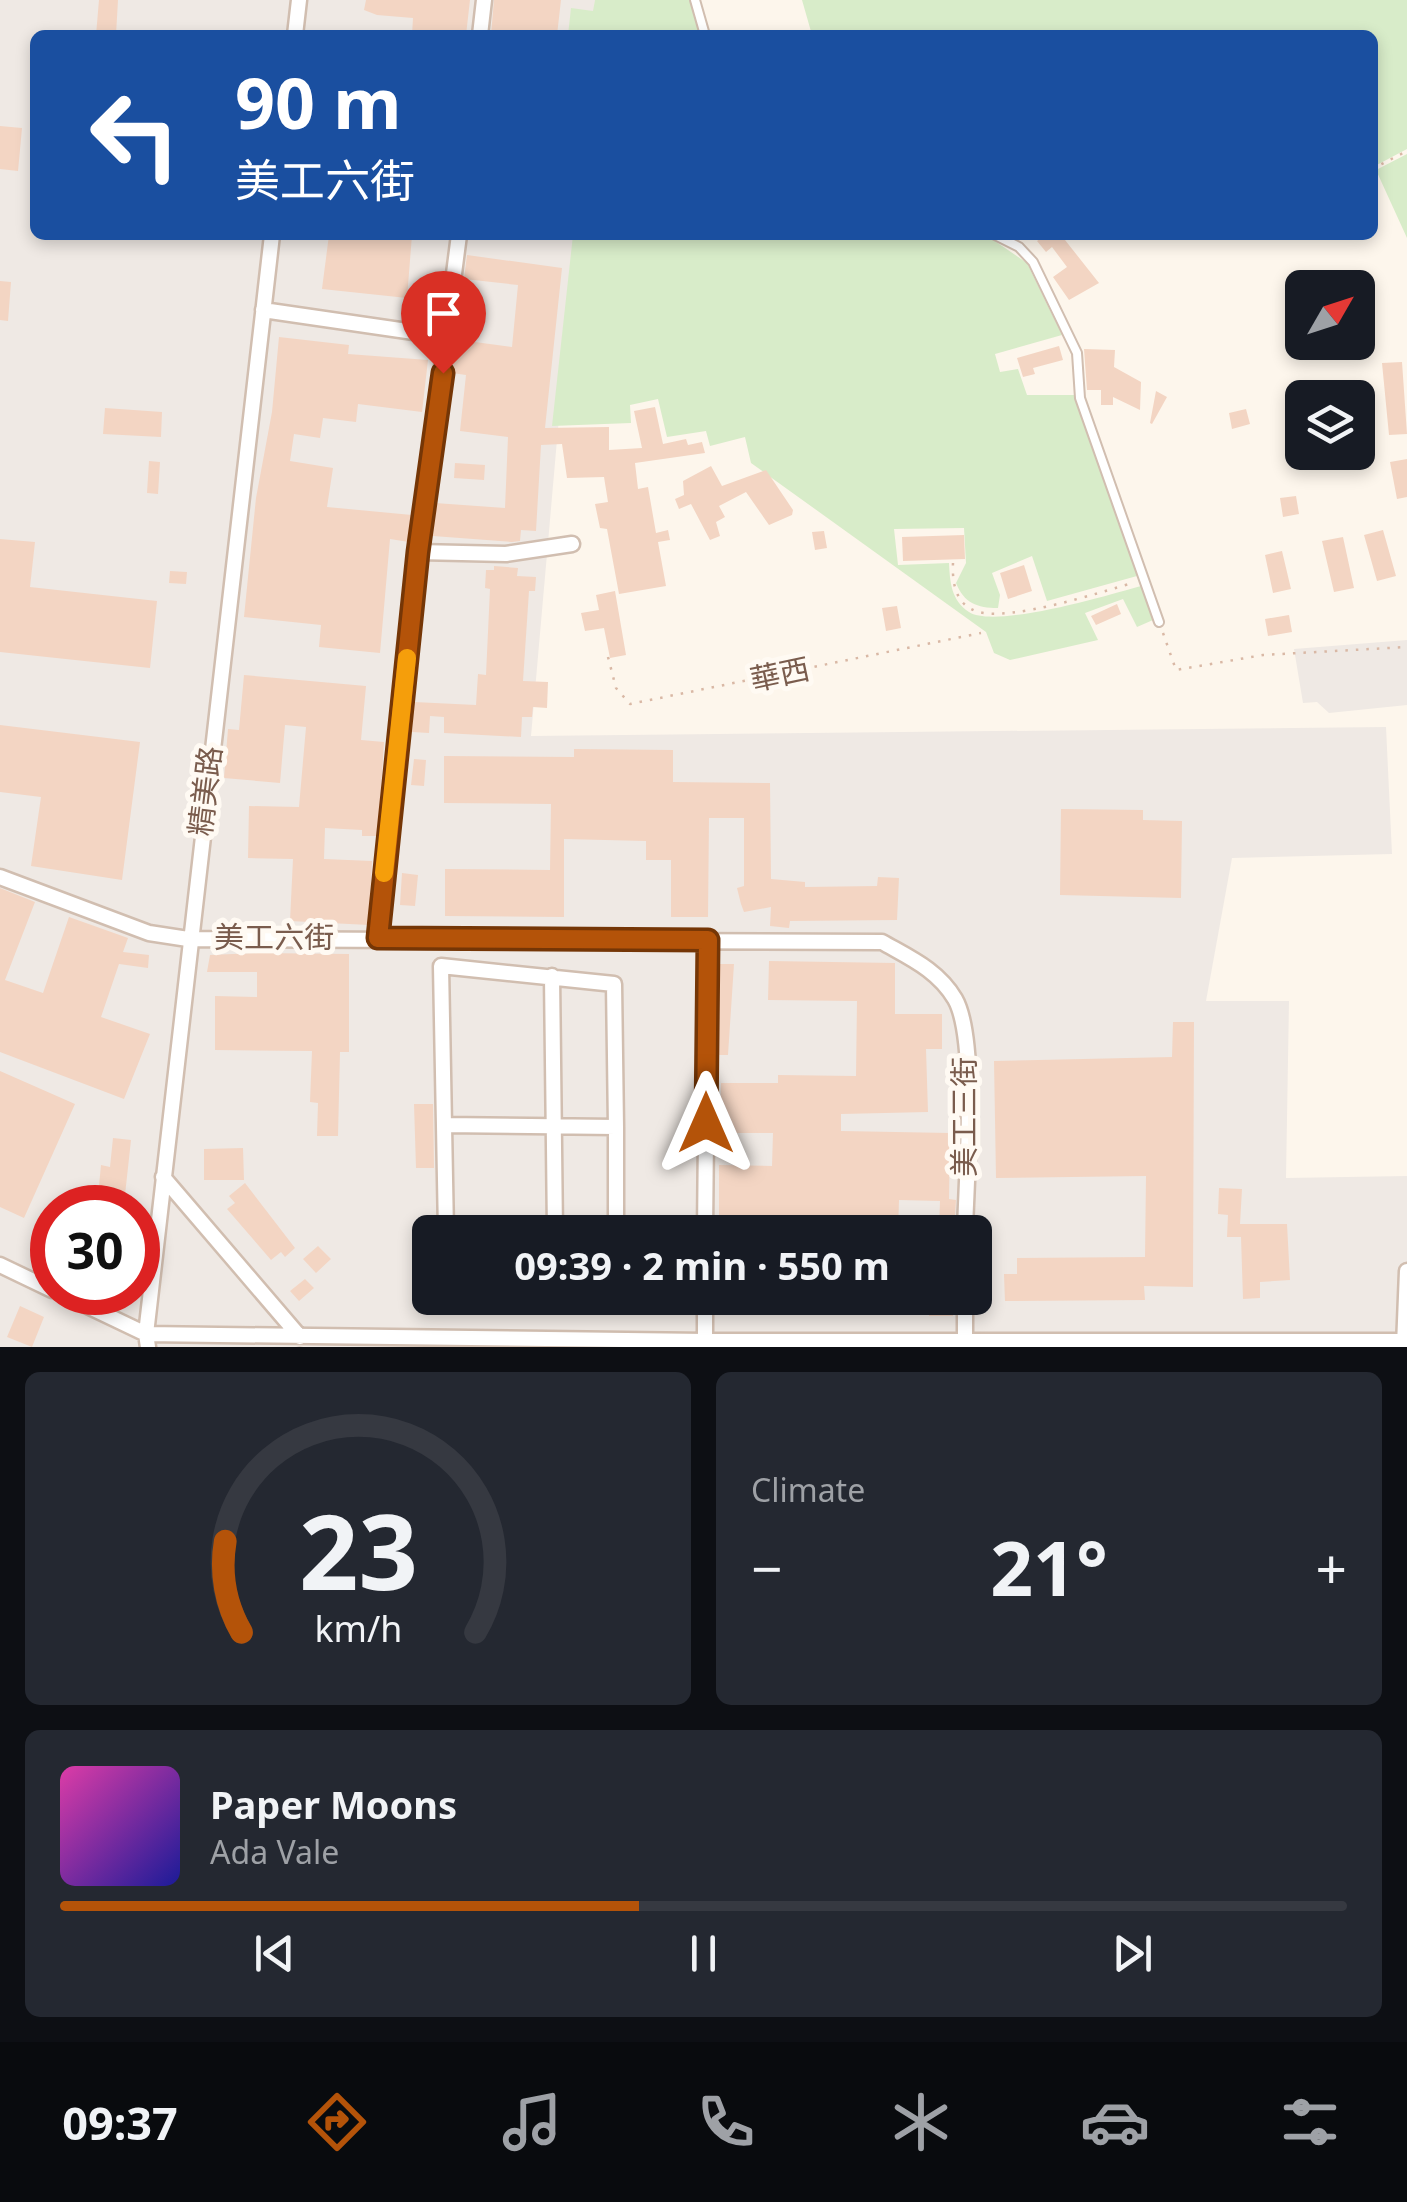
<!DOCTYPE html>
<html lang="en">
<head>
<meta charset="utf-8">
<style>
  body { margin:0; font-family:"Noto Sans","Noto Sans TC",sans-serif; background:#242831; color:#f1f3f6; height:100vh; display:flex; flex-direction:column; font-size:38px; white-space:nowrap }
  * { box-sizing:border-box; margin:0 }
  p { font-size:32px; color:#9ea1a6 }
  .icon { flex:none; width:55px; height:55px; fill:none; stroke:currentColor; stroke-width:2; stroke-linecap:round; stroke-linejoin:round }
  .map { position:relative; height:1347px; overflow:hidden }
  .sheet { display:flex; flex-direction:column; gap:25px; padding:25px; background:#0d0f14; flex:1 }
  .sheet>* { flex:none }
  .banner { position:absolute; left:30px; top:30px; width:1348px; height:210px; border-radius:15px; box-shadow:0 5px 15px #0003; background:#1a4fa0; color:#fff; overflow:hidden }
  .needle { width:65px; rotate:51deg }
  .fabs { position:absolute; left:1285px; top:270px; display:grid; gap:20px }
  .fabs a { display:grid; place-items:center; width:90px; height:90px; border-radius:15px; background:#171b24; box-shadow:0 5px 15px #0003; font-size:50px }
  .speed { position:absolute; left:30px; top:1185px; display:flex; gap:20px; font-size:50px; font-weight:700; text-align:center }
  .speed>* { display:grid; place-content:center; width:130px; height:130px; border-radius:50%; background:#171b24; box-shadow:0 5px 15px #0003; line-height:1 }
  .speed .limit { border:15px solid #d22; background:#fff; color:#111 }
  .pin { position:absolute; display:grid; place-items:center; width:85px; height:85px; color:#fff; margin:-102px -42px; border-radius:50% 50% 50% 0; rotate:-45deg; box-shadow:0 0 10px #0007 }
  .pin .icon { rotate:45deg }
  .me { position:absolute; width:110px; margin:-55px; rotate:0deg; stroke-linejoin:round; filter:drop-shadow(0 0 8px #0008) }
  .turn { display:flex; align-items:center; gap:35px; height:210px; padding:0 40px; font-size:45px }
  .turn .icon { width:130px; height:130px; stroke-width:2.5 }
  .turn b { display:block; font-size:70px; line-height:85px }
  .big { font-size:75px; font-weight:700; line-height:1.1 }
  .sheet .tile { flex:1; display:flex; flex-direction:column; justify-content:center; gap:15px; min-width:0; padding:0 35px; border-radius:15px; background:#242831 }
  .sheet .dial { align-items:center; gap:0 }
  .dial svg { height:260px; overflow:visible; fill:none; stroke:#363941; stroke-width:7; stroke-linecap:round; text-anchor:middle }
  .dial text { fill:#f1f3f6; stroke:none }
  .song { display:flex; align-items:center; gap:30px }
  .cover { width:120px; height:120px; border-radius:15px; background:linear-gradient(135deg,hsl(320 70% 55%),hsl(240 70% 35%)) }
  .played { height:10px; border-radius:5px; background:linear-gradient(90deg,#b45309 45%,#363941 45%) }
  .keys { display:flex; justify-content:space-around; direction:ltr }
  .heat { display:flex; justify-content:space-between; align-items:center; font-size:55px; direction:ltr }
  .sheet .tiles { flex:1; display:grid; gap:25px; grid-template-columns:1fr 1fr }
  .tile:last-child { grid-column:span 2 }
  .trip { position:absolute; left:412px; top:1215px; width:580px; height:100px; border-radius:15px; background:#171b24; box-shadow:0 5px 15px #0003; font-weight:700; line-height:100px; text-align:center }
  .dock { display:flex; height:160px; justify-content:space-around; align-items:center; background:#090b0e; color:#9ea1a6 }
  .dock .icon { width:70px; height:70px }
  .dock .current { color:#b45309 }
  .dock b { font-size:45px; color:#f1f3f6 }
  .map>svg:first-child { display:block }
  .industrial { fill:#efe9e4; fill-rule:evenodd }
  .green { fill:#d8ecc9 }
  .building { fill:#f3d5c3 }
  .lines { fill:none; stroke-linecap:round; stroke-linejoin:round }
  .lane-casing { stroke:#d1beb0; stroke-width:12 }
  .street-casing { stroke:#d1beb0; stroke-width:19 }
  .path { stroke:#d9b8a5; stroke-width:2.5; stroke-dasharray:2.5 8; stroke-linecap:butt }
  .lane { stroke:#fff; stroke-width:8 }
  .street { stroke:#fff; stroke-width:14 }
  .route-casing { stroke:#753606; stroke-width:25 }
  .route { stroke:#b45309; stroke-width:18 }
  .slow { stroke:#f59e0b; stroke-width:18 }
  .labels { text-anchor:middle; stroke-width:10; stroke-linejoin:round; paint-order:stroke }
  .street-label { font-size:30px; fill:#7a5c4d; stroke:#fffaf3 }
</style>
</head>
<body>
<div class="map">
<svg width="1407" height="1347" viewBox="0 0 1407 1347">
  <rect width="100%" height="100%" fill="#fdf6ec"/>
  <path class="industrial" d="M0,0h595l-3,35h-557v200h540l-44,501 855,-9 6,127 -160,4 -26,143h83l-3,177 121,-2v171h-1407zM52,1208h86v84h-86zM430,1232h545v66h-545z
    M1407,640v65l-78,8 -12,-11 -14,1 -9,-54z"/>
  <path class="green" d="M595,0h96l10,35h-133l3,-27 22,3z
    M802,0h605v149l-34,18 -1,-132h-560z
    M1407,154v84l-31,-68z
    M573,235h413l41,28 35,72 -67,19 5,18 18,-3 9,26h49l61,181 -90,25 -15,-45 -40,17 8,22 -2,13c-21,0 -34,-5 -42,-25l10,-20 -2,-35 -70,1 4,36 51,-2c1,19 2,37 20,49 26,17 140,-17 172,-26l12,34 -16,7 -14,-28 -38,14 13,27 -88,20 -16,-7 -8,-21 -235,-169 -6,-26 -35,9 -4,-15 -39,6 -9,-38 -28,6 1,18 -79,3z"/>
  <path class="building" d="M99,0h19l-2,35h-20z
    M366,0h104l-4,35h-54l1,-17 -36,-3 -13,-5z
    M494,0h67l-4,35h-66z
    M0,126l22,2 -4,43 -18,-2z
    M329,235h83l-5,63 -85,-9z
    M1045,235l20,5 34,43 -30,17 -16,-23 14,-10 -15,-20 -6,5 -9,-11z
    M467,255l95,13 -17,160 64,-1v23l33,-2 -8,-37 21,-4 8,37 23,-5 2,6 14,-3 3,11 -70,10 3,26 10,-2 8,46 12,-3 2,10 -12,2 8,44 -47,8 -12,-65 -7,-1 -5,-24 13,-2 -4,-25 -37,1 -5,-34 -21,1 -5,86 -15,-1 -1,11 -8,1 -79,-6 2,-33 70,5 3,-71 -48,-6 6,-56 -14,-2 9,-67 17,2 -3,34 37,5 6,-62 -54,-6z
    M0,281l11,1 -3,39 -8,-1z
    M279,337l70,8 -1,9 80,6 -6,52 -64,-8 -2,18 -33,-4 -3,20 -26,-4 -4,27 43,7 -6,39 85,8 -3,27 -19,-3 -10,114 -61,-6 2,-22 -77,-8 12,-119 16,-86z
    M1059,346l4,14 -30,8 2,6 -12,3 -6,-19z
    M1084,349l31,1 -1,17 27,15 -1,28 -27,-13v8h-12v-15h-14z
    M1402,362l5,72 -18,1 -7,-72z
    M1156,391l11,6 -15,27 -2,-1z
    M105,408l57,4 -1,25 -58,-3z
    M1246,409l4,15 -18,5 -3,-16z
    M1407,459v38l-10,2 -7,-37z
    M149,461l11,1 -2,32 -11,-1z
    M455,463l30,2 -1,15 -30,-2z
    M711,466l11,20 44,-16 27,40 -1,5 -23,10 -23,-33 -27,14 6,11 -9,5 4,14 -10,4 -19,-36 -12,5 -4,-10 9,-4 -1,-14z
    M1296,496l3,18 -16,3 -3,-19z
    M1383,530l13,46 -19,5 -13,-46z
    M824,531l3,17 -12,2 -3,-18z
    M964,535l1,24 -62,2 -1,-24z
    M1343,537l11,51 -20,4 -12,-51z
    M0,539l35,3 -5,45 127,14 -7,67 -150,-16z
    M1282,551l9,38 -18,4 -8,-38z
    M1024,565l8,26 -24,8 -8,-26z
    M494,566l24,2 -1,8 19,1 -1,14h-6l-6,90 25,1 -1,26 -14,-1 -1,10h-10l-1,20 -77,-4v-16l-14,-1 -1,17 -17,-1 2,-30 62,3 2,-31 8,1 4,-86 -5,-1 1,-18h8z
    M170,571l17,1 -1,12 -17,-1z
    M615,591l11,64 -16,3 -6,-30 -19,3 -4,-18 18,-3 -3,-15z
    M1117,604l4,10 -25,11 -5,-9z
    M897,606l4,22 -15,3 -4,-23z
    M1289,615l3,17 -24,4 -3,-17z
    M244,675l122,11 -5,54 23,2 -6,94h-16v-6l-37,-2 -1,31 48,2 -3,64 -79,-4 3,-62 -45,-1 1,-52 50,1 7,-80 -21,-2 -5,58 -56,-5 4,-49 11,1z
    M0,725l140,17 -18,138 -91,-14 10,-69 -41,-5z
    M574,749l99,1v32l97,1 1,96 34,3v5l72,-1 1,-9 21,1 -2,42 -107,1 -1,7 -19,-2 1,-19 -27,5 -3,-8 -4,-16 7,-2v-68h-35l-1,99h-37v-57h-25v-19l-82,-2v78l-119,-1v-47l105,1 1,-66 -107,-1v-47l130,1z
    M414,759l12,1 -2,26 -13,-1z
    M1061,809l82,1v10l39,1 -1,77 -121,-3z
    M402,873l16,2 -3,31 -15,-1z
    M0,888l35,14 -30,78 38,13 26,-76 59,21 -5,14 26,3 -1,13 -29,-4 -18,53 49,17 -26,65 -124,-47z
    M258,953l91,1v98h-9l-2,84h-21l1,-33 -8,-1 2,-51 -97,-1v-54l42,1v-25h-50l3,-17z
    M769,961l126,2v51h47v35h-16l2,63 -87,2v17l109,2 -1,66 7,1 -2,31 -15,-1 1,-29 -41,-1 -1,32h-179v-67l53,1 1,-33h-53l1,-50h57v-8l78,1 1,-75 -89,-1z
    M718,964h16l-6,91h-11z
    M1173,1022h21l-1,265 -49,-1 1,14 -140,1 -1,-27h13v-16l128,-1 1,-81 -150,2 -2,-117 178,-4z
    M0,1071l75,33 -51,114 -24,-11z
    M414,1104h19l1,64h-18z
    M113,1138l18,2 -7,64 -27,2 4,-41 9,2z
    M243,1148l1,32h-40v-31z
    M245,1183l50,65 -10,9 -4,-5 -10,8 -44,-51 8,-6 -6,-7z
    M1219,1188l23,1 -2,35h47l3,56 -30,2v16l-17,1 -2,-62h-14l1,-22 -10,-1z
    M421,1226h9v34l-10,-1z
    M318,1246l13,13 -15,14 -13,-14z
    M305,1279l9,9 -15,13 -9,-10z
    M929,1298h24v18h-24z
    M20,1306l24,11 -12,30 -25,-10z"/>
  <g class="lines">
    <g class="lane-casing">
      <path id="lane" d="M695,0l10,35
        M995,235l24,12 14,15 44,91 3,45 79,224"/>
    </g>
    <g class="street-casing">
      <path id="street" d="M295,35l4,-35
        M480,35l4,-35
        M263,310l185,27
        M418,552l88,2 66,-10
        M0,877l149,56 39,6 694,3c28,16 56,28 73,57 23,40 11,182 10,233
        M378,938l40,-386 41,-317
        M552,976l3,256
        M444,1125l172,2v105
        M163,1177l137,160
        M446,1232l-5,-266 173,18 2,143
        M705,1232l3,-292
        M0,1265l52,25
        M58,1292l88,42 559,7h702
        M965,1346v-48
        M1404,1346l3,-75
        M148,1347l-2,-13 126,-1099
        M705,1347v-49"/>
    </g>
    <path class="path" d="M1372,169l35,-18
      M953,563c-1,21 3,43 26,49 32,9 120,-19 153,-29
      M1163,633l13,37 87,-15 144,-8
      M608,657l8,31 14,16 351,-71"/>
    <use href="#lane" class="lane"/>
    <use href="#street" class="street"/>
  </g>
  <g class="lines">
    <g class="route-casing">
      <path id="route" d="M443,373l-25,179 -40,386 330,2 -2,183"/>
    </g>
    <use href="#route" class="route"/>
    <path class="slow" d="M384,873l23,-215"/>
  </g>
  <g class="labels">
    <g class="street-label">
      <text transform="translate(780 675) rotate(-12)" y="10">華西</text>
      <text transform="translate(206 791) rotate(-83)" y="10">精美路</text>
      <text x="274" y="948">美工六街</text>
      <text transform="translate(965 1117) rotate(-90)" y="10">美工三街</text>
    </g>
  </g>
</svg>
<div class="fabs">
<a><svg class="needle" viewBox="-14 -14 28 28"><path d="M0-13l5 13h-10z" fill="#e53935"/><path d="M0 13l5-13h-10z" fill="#9ea1a6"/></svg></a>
<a><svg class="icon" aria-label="layers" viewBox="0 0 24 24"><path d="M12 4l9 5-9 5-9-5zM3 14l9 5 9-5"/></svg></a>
</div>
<div class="speed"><div class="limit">30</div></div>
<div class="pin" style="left:443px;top:373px;background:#d93025"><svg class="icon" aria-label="arrive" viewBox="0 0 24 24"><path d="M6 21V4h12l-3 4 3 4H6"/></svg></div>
<svg class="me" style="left:706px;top:1123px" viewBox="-20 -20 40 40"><path d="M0-17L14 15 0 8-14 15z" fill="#b45309" stroke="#fff" stroke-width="4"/></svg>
<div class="trip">09:39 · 2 min · 550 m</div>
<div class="banner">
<div class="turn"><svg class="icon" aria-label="left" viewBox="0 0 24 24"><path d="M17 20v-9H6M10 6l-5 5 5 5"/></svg><div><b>90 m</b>美工六街</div></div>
</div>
</div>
<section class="sheet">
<div class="tiles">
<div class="tile dial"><svg viewBox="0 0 100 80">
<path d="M14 69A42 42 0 1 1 86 69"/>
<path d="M14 69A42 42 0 0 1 9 41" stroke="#b45309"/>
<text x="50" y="56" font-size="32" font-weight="700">23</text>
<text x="50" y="72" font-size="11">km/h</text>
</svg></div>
<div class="tile"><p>Climate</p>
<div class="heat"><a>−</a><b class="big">21°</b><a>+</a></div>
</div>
<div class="tile">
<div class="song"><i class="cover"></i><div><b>Paper Moons</b><p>Ada Vale</p></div></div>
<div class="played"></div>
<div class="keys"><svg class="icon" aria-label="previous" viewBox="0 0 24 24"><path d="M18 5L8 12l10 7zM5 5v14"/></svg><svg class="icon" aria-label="pause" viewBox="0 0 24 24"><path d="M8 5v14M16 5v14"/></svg><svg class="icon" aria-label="next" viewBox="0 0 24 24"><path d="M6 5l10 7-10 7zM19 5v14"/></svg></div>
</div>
</div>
</section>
<nav class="dock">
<b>09:37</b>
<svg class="icon current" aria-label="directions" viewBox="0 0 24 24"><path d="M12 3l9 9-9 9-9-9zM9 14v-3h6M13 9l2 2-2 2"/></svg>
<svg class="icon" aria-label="music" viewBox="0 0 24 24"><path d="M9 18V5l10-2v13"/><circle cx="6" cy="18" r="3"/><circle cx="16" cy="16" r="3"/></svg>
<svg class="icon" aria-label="phone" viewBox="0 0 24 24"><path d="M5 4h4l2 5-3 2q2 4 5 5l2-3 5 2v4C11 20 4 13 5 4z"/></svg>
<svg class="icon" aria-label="climate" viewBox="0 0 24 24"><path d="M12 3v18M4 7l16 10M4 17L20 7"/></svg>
<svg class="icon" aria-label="car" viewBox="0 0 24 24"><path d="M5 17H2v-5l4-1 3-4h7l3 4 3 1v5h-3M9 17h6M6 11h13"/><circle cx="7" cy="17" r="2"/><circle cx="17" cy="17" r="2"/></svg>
<svg class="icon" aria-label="filters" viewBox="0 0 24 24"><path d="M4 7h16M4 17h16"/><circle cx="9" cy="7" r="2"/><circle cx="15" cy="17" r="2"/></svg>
</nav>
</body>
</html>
